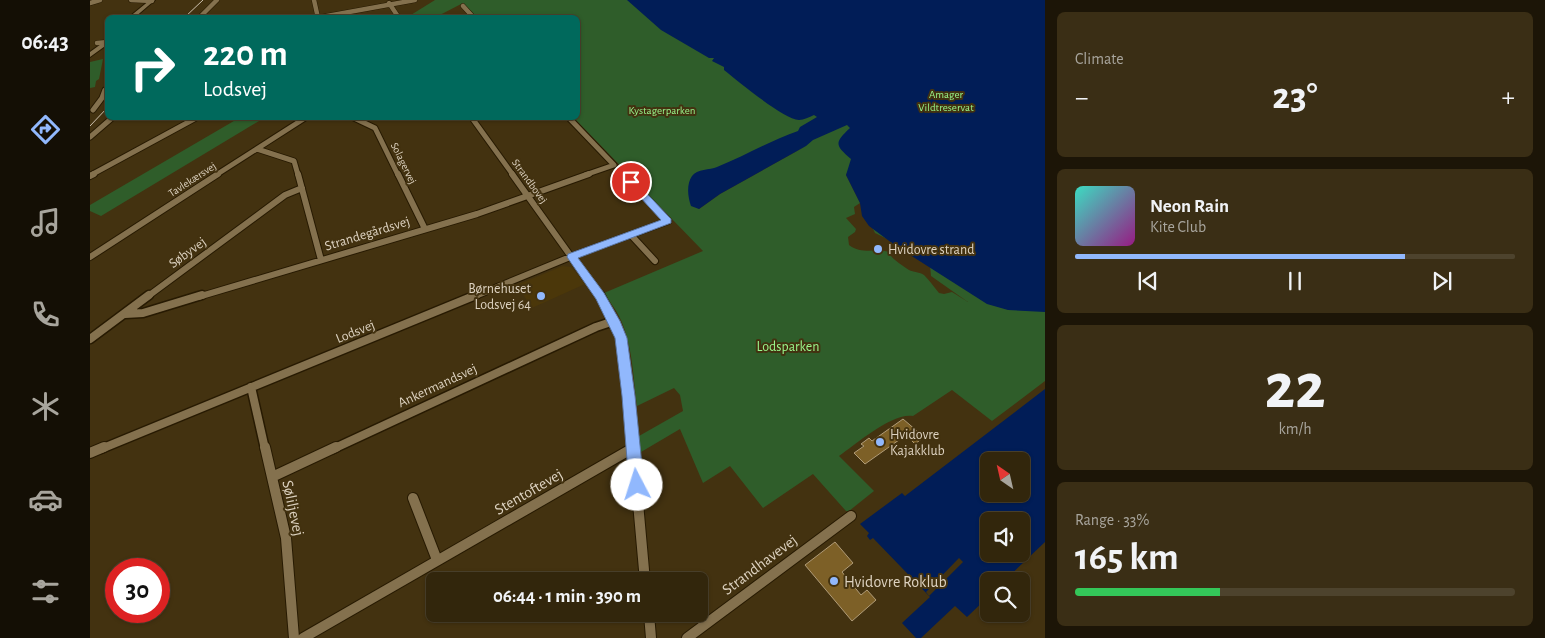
<!DOCTYPE html>
<html lang="en">
<head>
<meta charset="utf-8">
<style>
  body { margin:0; font-family:"Alegreya Sans",sans-serif; background:#3a2e15; color:#f1f3f6; height:100vh; display:flex; flex-direction:column; font-size:19px; white-space:nowrap }
  * { box-sizing:border-box; margin:0 }
  p { font-size:16px; color:#a8a59d }
  .icon { flex:none; width:28px; height:28px; fill:none; stroke:currentColor; stroke-width:2; stroke-linecap:round; stroke-linejoin:round }
  .map { position:relative; flex:1; overflow:hidden }
  .side { display:flex; flex-direction:column; gap:12px; padding:12px; background:#1c1507; width:500px }
  .side>* { flex:none }
  .top-card { position:absolute; left:15px; top:15px; width:475px; height:105px; border-radius:8px; box-shadow:0 1px 4px #0004,0 0 0 1px #4d432d; background:#00695c; color:#fff; overflow:hidden }
  .needle { width:32px; rotate:326deg }
  .controls { position:absolute; left:890px; top:452px; display:grid; gap:10px }
  .controls a { display:grid; place-items:center; width:50px; height:50px; border-radius:8px; background:#32260c; box-shadow:0 1px 4px #0004,0 0 0 1px #4d432d; font-size:25px }
  .speed { position:absolute; left:15px; top:558px; display:flex; gap:10px; font-size:25px; font-weight:700; text-align:center }
  .speed>* { display:grid; place-content:center; width:65px; height:65px; border-radius:50%; background:#32260c; box-shadow:0 1px 4px #0004,0 0 0 1px #4d432d; line-height:1 }
  .speed .limit { border:8px solid #d22; background:#fff; color:#111 }
  .pin { position:absolute; display:grid; place-items:center; width:42px; height:42px; color:#fff; margin:-21px; border:2px solid #fff; border-radius:50%; box-shadow:0 1px 5px #0007 }
  .me { position:absolute; width:55px; margin:-28px; rotate:355deg; stroke-linejoin:round; filter:drop-shadow(0 0 4px #0008) }
  .turn { display:flex; align-items:center; gap:18px; height:105px; padding:0 15px; font-size:22px }
  .turn .icon { width:65px; height:65px; stroke-width:2.5 }
  .turn b { display:block; font-size:35px; line-height:42px }
  .big { font-size:38px; font-weight:600; line-height:1.1 }
  .side .widget { flex:1; display:flex; flex-direction:column; justify-content:center; gap:8px; min-width:0; padding:0 18px; border-radius:8px; background:#3a2e15 }
  .side .dial { align-items:center; gap:0 }
  .dial b { font-size:65px; line-height:1 }
  .song { display:flex; align-items:center; gap:15px }
  .cover { width:60px; height:60px; border-radius:8px; background:linear-gradient(135deg,hsl(170 70% 55%),hsl(310 70% 35%)) }
  .played { height:5px; border-radius:2px; background:linear-gradient(90deg,#91b8fd 75%,#4d432d 75%) }
  .keys { display:flex; justify-content:space-around; direction:ltr }
  .heat { display:flex; justify-content:space-between; align-items:center; font-size:28px; direction:ltr }
  .charge { height:8px; border-radius:4px; background:linear-gradient(90deg,#34c759 33%,#4d432d 0) }
  .trip { position:absolute; left:336px; top:572px; width:282px; height:50px; border-radius:8px; background:#32260c; box-shadow:0 1px 4px #0004,0 0 0 1px #4d432d; font-weight:600; line-height:50px; text-align:center }
  main { display:flex; flex:1; min-height:0 }
  .tab-bar { display:flex; flex-direction:column; width:90px; justify-content:space-around; align-items:center; background:#140f05; color:#a8a59d }
  .tab-bar .icon { width:35px; height:35px }
  .tab-bar .active { color:#91b8fd }
  .tab-bar b { font-size:22px; color:#f1f3f6 }
  .map>svg:first-child { display:block }
  .built { fill:#4b370a }
  .green { fill:#2f5d2a; fill-rule:evenodd }
  .water { fill:#011d57; fill-rule:evenodd }
  .pier { fill:#433210 }
  .building { fill:#7d6027; stroke:#b09b77 }
  .lines { fill:none; stroke-linecap:round; stroke-linejoin:round }
  .street-far4-casing { stroke:#271a02; stroke-width:5.5 }
  .street-far3-casing { stroke:#271a02; stroke-width:7 }
  .street-far2-casing { stroke:#271a02; stroke-width:8 }
  .street-far1-casing { stroke:#271a02; stroke-width:11 }
  .street-casing { stroke:#271a02; stroke-width:12 }
  .secondary-casing { stroke:#271a02; stroke-width:2 }
  .street-far4 { stroke:#84714e; stroke-width:4.5 }
  .street-far3 { stroke:#84714e; stroke-width:5 }
  .street-far2 { stroke:#84714e; stroke-width:6 }
  .street-far1 { stroke:#84714e; stroke-width:8 }
  .street { stroke:#84714e; stroke-width:10 }
  .secondary { fill:#84714e; fill-rule:evenodd }
  .tram { stroke:#cdc1ae; stroke-width:1 }
  .route { fill:#91b8fd; stroke:#5e78a4 }
  .poi-dot { fill:#91b8fd; stroke:#433210; stroke-width:2 }
  .labels { text-anchor:middle; stroke-width:4; stroke-linejoin:round; paint-order:stroke }
  .far-park-label { font-size:11px; fill:#99f78d; stroke:#433210 }
  .far-street-label { font-size:11px; fill:#ddd2c0; stroke:#433210 }
  .street-label { font-size:14px; fill:#ddd2c0; stroke:#433210 }
  .poi-label { font-size:14px; fill:#ddd2c0; stroke:#433210; text-anchor:start }
  .park-label { font-size:14px; fill:#99f78d; stroke:#433210 }
  .near-street-label { font-size:16px; fill:#ddd2c0; stroke:#433210 }
  .near-poi-label { font-size:16px; fill:#ddd2c0; stroke:#433210; text-anchor:start }
</style>
</head>
<body>
<main>
<nav class="tab-bar">
<b>06:43</b>
<svg class="icon active" aria-label="directions" viewBox="0 0 24 24"><path d="M12 3l9 9-9 9-9-9zM9 14v-3h6M13 9l2 2-2 2"/></svg>
<svg class="icon" aria-label="music" viewBox="0 0 24 24"><path d="M9 18V5l10-2v13"/><circle cx="6" cy="18" r="3"/><circle cx="16" cy="16" r="3"/></svg>
<svg class="icon" aria-label="phone" viewBox="0 0 24 24"><path d="M5 4h4l2 5-3 2q2 4 5 5l2-3 5 2v4C11 20 4 13 5 4z"/></svg>
<svg class="icon" aria-label="climate" viewBox="0 0 24 24"><path d="M12 3v18M4 7l16 10M4 17L20 7"/></svg>
<svg class="icon" aria-label="car" viewBox="0 0 24 24"><path d="M5 17H2v-5l4-1 3-4h7l3 4 3 1v5h-3M9 17h6M6 11h13"/><circle cx="7" cy="17" r="2"/><circle cx="17" cy="17" r="2"/></svg>
<svg class="icon" aria-label="filters" viewBox="0 0 24 24"><path d="M4 7h16M4 17h16"/><circle cx="9" cy="7" r="2"/><circle cx="15" cy="17" r="2"/></svg>
</nav>
<div class="map">
<svg width="955" height="638" viewBox="0 0 955 638">
  <rect width="100%" height="100%" fill="#433210"/>
  <path class="built" d="M473,266l8,1 14,17 -53,24 -15,-23z"/>
  <path class="green" d="M345,0h610v381l-53,40 -40,-31 -39,26c-20,-4 -57,28 -74,40l35,35 -25,20h-3l-33,-37 -50,34 -33,-42 -27,17 -23,-54 -39,23 -2,-16 44,-25 -3,-16 -6,-7 -37,18c-4,-29 -4,-62 -18,-90 -4,-8 -10,-15 -15,-23l99,-42 -129,-133h4v-100l-101,-1 -14,-14 -27,14 -30,1zM716,146l-86,48 -21,15 -7,-5zM757,173l28,60 37,18 18,14 1,11 37,26 -16,-10 -8,2 -5,-1c-5,-6 -9,-12 -15,-18 -4,-3 -11,-3 -15,-5 -6,-4 -19,-12 -20,-18 -14,-4 -27,3 -40,-7l-1,-8 7,-5 1,-3 -10,-11 9,-4 -1,-7 6,-4 -14,-28z
    M13,59l-4,20 -3,2 -1,6 -5,1v-26z
    M149,118h25l-163,98 -11,-5v-6z"/>
  <path class="water" d="M537,0h418v312l-37,-2 -21,-6 -91,-58 -27,-20 -7,-10 -2,-13 -14,-28 5,-16c-16,-14 -17,-16 -1,-31l-3,-3 -34,15 -7,6 -86,48 -21,15 -8,-3c-3,-9 -5,-21 1,-30 5,-7 18,-6 25,-9 28,-11 52,-26 81,-36l2,-4 17,-10 -3,-2c-5,2 -10,5 -15,5 -16,-1 -61,-39 -75,-50v-3l-12,-6 2,-3h-5l-48,-28z
    M955,389v153l-41,39h-15v15l-22,21 -12,-11 -34,32h-5l-14,-15 28,-26 -57,-59 -3,2 -3,-4 2,-3 -9,-9 42,-31 3,3zM899,461h32v33h-32zM899,521h32v33h-32z"/>
  <path class="pier" d="M869,558l4,4 -34,34 -3,-4z"/>
  <path class="building" d="M813,419l21,18 -9,7 -9,-9 -41,29 -11,-11 10,-7 -3,-2 8,-6 3,3z
    M745,542l18,21 -11,9 19,23 6,-5 9,10 -24,21 -47,-56z"/>
  <g class="lines">
    <g class="street-far4-casing">
      <path id="street-far4" d="M41,0l21,1
        M224,0l4,18
        M0,3l10,-3
        M299,3l10,15
        M373,6l11,12
        M109,18l18,-18
        M226,18l99,-18
        M7,43l11,-1"/>
    </g>
    <g class="street-far3-casing">
      <path id="street-far3" d="M3,110l9,-12 3,-8
        M264,118l21,10 23,47
        M382,118l41,57
        M479,118l45,47 -29,10
        M0,137l22,-19
        M167,149l37,12 4,14
        M1,175l105,-57
        M126,175l89,-57"/>
    </g>
    <g class="street-far2-casing">
      <path id="street-far2" d="M208,174l23,86
        M308,174l27,55
        M422,174l88,123
        M0,176l4,-2
        M541,235l24,26
        M0,257l128,-83
        M57,297l138,-102 17,-7
        M108,297l279,-83 112,-40
        M383,297l102,-42 93,-34 -37,-39"/>
    </g>
    <g class="street-far1-casing">
      <path id="street-far1" d="M510,295l21,43 12,111
        M35,314l18,-1 59,-18
        M0,339l59,-44
        M161,387l14,62
        M11,449l375,-154
        M243,449l263,-122 18,-6"/>
    </g>
    <g class="street-casing">
      <path id="street" d="M175,447l21,91 8,100
        M543,447l12,134
        M0,453l14,-6
        M182,477l64,-30
        M323,498l24,62
        M559,614l2,24
        M213,638l330,-190
        M597,638l164,-122"/>
    </g>
    <g class="secondary-casing">
      <path id="secondary" d="M60,0h5l-21,18h-6z
        M18,39v5l-18,13v-5z"/>
    </g>
    <use href="#street-far4" class="street-far4"/>
    <use href="#street-far3" class="street-far3"/>
    <use href="#street-far2" class="street-far2"/>
    <use href="#street-far1" class="street-far1"/>
    <use href="#street" class="street"/>
    <use href="#secondary" class="secondary"/>
    <path class="tram" d="M94,18l19,-18
      M0,126l18,-19"/>
  </g>
  <path class="route" d="M541,179l3,1 37,39v4l-93,35 26,35 16,28 7,17 8,58 9,89 -2,5 -5,2 -5,-2 -3,-5 -7,-89 -7,-58 -19,-39 -29,-42 1,-3 93,-34 -33,-36 -2,-2z"/>
  <g class="poi-dot">
    <circle cx="788" cy="249" r="5"/>
    <circle cx="451" cy="296" r="5"/>
    <circle cx="790" cy="442" r="5"/>
    <circle cx="744" cy="581" r="5"/>
  </g>
  <g class="labels">
    <g class="far-park-label">
      <text x="856" y="98">Amager<tspan x="856" dy="13">Vildtreservat</tspan></text>
      <text x="572" y="114">Kystagerparken</text>
    </g>
    <g class="far-street-label">
      <text transform="translate(314 163) rotate(64)" y="4">Solagervej</text>
      <text transform="translate(102 179) rotate(-33)" y="4">Tavlekærsvej</text>
      <text transform="translate(440 181) rotate(54)" y="4">Strandbovej</text>
    </g>
    <g class="street-label">
      <text transform="translate(277 233) rotate(-17)" y="5">Strandegårdsvej</text>
      <text transform="translate(97 252) rotate(-36)" y="5">Søbyvej</text>
      <text transform="translate(265 331) rotate(-22)" y="5">Lodsvej</text>
      <text transform="translate(347 385) rotate(-25)" y="5">Ankermandsvej</text>
    </g>
    <g class="poi-label">
      <text x="798" y="254">Hvidovre strand</text>
      <text x="441" y="293" text-anchor="end">Børnehuset<tspan x="441" dy="16">Lodsvej 64</tspan></text>
      <text x="800" y="439">Hvidovre<tspan x="800" dy="16">Kajakklub</tspan></text>
    </g>
    <g class="park-label">
      <text x="698" y="351">Lodsparken</text>
    </g>
    <g class="near-street-label">
      <text transform="translate(438 491) rotate(-30)" y="6">Stentoftevej</text>
      <text transform="translate(204 508) rotate(78)" y="6">Søliljevej</text>
      <text transform="translate(669 564) rotate(-37)" y="6">Strandhavevej</text>
    </g>
    <g class="near-poi-label">
      <text x="754" y="587">Hvidovre Roklub</text>
    </g>
  </g>
</svg>
<div class="controls">
<a><svg class="needle" viewBox="-14 -14 28 28"><path d="M0-13l5 13h-10z" fill="#e53935"/><path d="M0 13l5-13h-10z" fill="#a8a59d"/></svg></a>
<a><svg class="icon" aria-label="sound" viewBox="0 0 24 24"><path d="M4 9h4l5-4v14l-5-4H4zM17 9q2 3 0 6"/></svg></a>
<a><svg class="icon" aria-label="search" viewBox="0 0 24 24"><circle cx="10" cy="10" r="6"/><path d="M15 15l6 6"/></svg></a>
</div>
<div class="speed"><div class="limit">30</div></div>
<div class="pin" style="left:541px;top:182px;background:#d93025"><svg class="icon" aria-label="arrive" viewBox="0 0 24 24"><path d="M6 21V4h12l-3 4 3 4H6"/></svg></div>
<svg class="me" style="left:547px;top:485px" viewBox="-20 -20 40 40"><circle r="19" fill="#fff"/><path d="M0-13L10 11 0 6-10 11z" fill="#91b8fd"/></svg>
<div class="trip">06:44 · 1 min · 390 m</div>
<div class="top-card">
<div class="turn"><svg class="icon" aria-label="right" viewBox="0 0 24 24"><path d="M7 20v-9h11M14 6l5 5-5 5"/></svg><div><b>220 m</b>Lodsvej</div></div>
</div>
</div>
<section class="side">
<div class="widget"><p>Climate</p>
<div class="heat"><a>−</a><b class="big">23°</b><a>+</a></div>
</div>
<div class="widget">
<div class="song"><i class="cover"></i><div><b>Neon Rain</b><p>Kite Club</p></div></div>
<div class="played"></div>
<div class="keys"><svg class="icon" aria-label="previous" viewBox="0 0 24 24"><path d="M18 5L8 12l10 7zM5 5v14"/></svg><svg class="icon" aria-label="pause" viewBox="0 0 24 24"><path d="M8 5v14M16 5v14"/></svg><svg class="icon" aria-label="next" viewBox="0 0 24 24"><path d="M6 5l10 7-10 7zM19 5v14"/></svg></div>
</div>
<div class="widget dial"><b>22</b><p>km/h</p></div>
<div class="widget"><p>Range · 33%</p><b class="big">165 km</b><div class="charge"></div></div>
</section>
</main>
</body>
</html>
